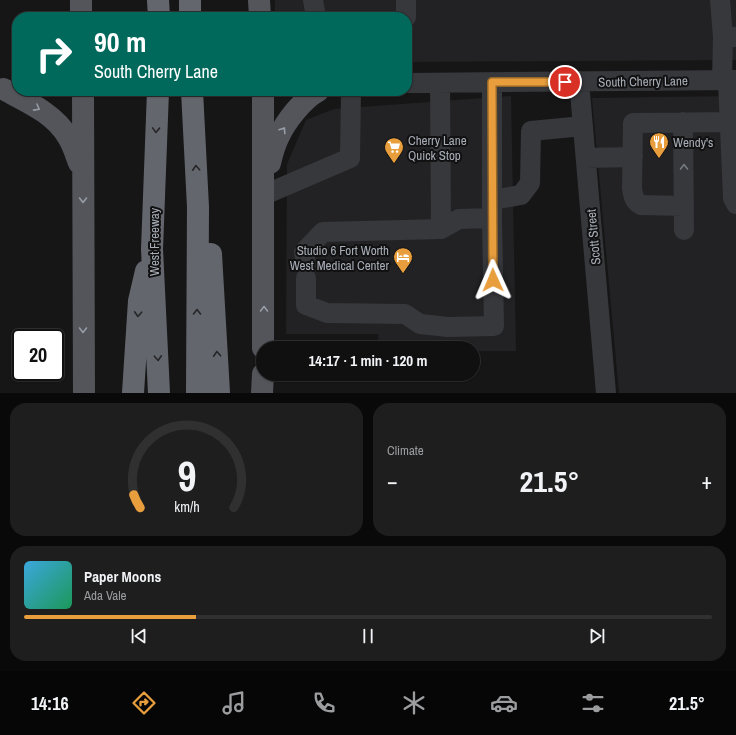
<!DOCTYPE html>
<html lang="en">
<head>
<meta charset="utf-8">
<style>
  body { margin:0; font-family:"Archivo Narrow",sans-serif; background:#1e1e1f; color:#f1f3f6; height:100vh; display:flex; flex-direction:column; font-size:15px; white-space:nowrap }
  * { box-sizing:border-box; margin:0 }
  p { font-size:13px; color:#9c9d9f }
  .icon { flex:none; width:22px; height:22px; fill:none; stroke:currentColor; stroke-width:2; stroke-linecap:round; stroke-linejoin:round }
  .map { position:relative; height:393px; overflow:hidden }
  .sheet { display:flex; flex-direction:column; gap:10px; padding:10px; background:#090909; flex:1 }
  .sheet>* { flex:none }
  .banner { position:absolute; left:12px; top:12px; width:400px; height:84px; border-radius:16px; box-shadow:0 1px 3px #0004,0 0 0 1px #303031; background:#00695c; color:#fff; overflow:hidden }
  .speed { position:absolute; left:12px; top:329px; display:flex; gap:8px; font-size:20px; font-weight:700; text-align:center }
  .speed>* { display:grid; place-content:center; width:52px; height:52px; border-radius:50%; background:#101011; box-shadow:0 1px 3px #0004,0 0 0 1px #303031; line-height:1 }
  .speed .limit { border:2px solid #111; border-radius:6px; background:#fff; color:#111 }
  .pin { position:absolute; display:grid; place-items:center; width:34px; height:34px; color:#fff; margin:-17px; border:2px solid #fff; border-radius:50%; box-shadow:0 1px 4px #0007 }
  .me { position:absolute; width:44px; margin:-22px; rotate:359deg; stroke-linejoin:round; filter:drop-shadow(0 0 3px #0008) }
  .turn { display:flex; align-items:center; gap:14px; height:84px; padding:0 16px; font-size:18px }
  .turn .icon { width:52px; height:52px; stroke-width:2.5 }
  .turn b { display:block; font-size:28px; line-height:34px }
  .big { font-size:30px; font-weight:700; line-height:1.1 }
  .sheet .card { flex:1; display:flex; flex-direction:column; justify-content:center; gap:6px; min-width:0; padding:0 14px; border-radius:16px; background:#1e1e1f }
  .sheet .dial { align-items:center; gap:0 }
  .dial svg { height:104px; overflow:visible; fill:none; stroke:#303031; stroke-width:7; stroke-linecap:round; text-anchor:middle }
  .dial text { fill:#f1f3f6; stroke:none }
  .song { display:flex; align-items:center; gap:12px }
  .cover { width:48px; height:48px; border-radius:6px; background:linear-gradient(135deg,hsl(200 70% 55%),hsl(150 70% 35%)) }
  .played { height:4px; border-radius:2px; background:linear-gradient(90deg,#e89e3d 25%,#303031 25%) }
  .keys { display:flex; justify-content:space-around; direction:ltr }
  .heat { display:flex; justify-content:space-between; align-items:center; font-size:22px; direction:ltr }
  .sheet .tiles { flex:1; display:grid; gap:10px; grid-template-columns:1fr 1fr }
  .card:last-child { grid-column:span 2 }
  .trip { position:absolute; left:256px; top:341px; width:224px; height:40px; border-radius:20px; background:#101011; box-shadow:0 1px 3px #0004,0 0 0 1px #303031; font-weight:700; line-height:40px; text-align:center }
  .tabs { display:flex; height:64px; justify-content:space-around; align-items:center; background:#060607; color:#9c9d9f }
  .tabs .icon { width:28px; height:28px }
  .tabs .on { color:#e89e3d }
  .tabs b { font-size:18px; color:#f1f3f6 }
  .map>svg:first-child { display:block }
  .built { fill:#222224 }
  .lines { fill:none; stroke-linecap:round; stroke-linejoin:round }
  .minor { stroke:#37383c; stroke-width:20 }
  .major { stroke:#53555b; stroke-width:22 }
  .highway { stroke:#63676d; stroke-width:22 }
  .oneway { stroke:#979ca5 }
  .oneway2 { stroke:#262629 }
  .oneway3 { stroke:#757980 }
  .route-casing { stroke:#976728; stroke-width:10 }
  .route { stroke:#e89e3d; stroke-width:7 }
  .labels { text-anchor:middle; stroke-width:4; stroke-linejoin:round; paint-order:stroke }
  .street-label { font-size:13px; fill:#a8aeb7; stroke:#111112 }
  .poi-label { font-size:13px; fill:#a8aeb7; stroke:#111112; text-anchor:start }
</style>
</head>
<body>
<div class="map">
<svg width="736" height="393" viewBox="0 0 736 393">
  <rect width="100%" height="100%" fill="#161617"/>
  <path class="built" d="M275,0h461v60l-329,2v-45h-132z
    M511,96l5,255h-43v-3h-94l-1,-14h-92l1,-170 19,-44 28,-11z
    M736,96v297h-117l-27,-295z"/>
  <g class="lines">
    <path class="minor" d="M313,0l3,17
      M406,0v17
      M720,0l3,37
      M722,80l1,-43h13
      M728,80l5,118 3,6
      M579,81l27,312
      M407,83l329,-3
      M440,83l1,146
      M683,122l1,108
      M586,158l47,-1
      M264,195l86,-37 1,-67
      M492,200l29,-5 9,-12 1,-52 52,-5
      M684,206l-43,-1c-7,-4 -8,-9 -9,-17l1,-65 103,-1
      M306,265l-2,-13 19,-20 118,-3 18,-10 33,-1v-136
      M306,278v27l21,8 78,1 15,10 28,3 46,-1 -2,-108"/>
    <path class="major" d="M81,0v17
      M259,0l1,17
      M3,89c24,13 51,24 65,48 5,8 8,18 11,26
      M83,91l1,302
      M263,91v257
      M270,163c2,-9 5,-19 9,-27 7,-15 24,-37 39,-45
      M262,393l1,-19"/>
    <path class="highway" d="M158,0l1,17
      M190,0v17
      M158,91l-6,158 7,144
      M192,91l6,116 -1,186
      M211,254l8,139
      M133,393l6,-92 7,-30"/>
  </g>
  <defs><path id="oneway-chevron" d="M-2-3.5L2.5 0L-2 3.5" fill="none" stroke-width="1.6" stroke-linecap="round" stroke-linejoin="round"/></defs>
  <g class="oneway">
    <use href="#oneway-chevron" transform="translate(37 108) rotate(29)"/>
    <use href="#oneway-chevron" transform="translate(283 130) rotate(-57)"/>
    <use href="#oneway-chevron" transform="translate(83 200) rotate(90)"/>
    <use href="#oneway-chevron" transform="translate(264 309) rotate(-90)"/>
    <use href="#oneway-chevron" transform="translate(83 330) rotate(90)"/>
  </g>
  <g class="oneway2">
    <use href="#oneway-chevron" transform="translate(156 130) rotate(92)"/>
    <use href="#oneway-chevron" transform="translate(196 168) rotate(-93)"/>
    <use href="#oneway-chevron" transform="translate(197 312) rotate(-90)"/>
    <use href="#oneway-chevron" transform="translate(138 314) rotate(93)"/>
    <use href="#oneway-chevron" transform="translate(217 354) rotate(-93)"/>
    <use href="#oneway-chevron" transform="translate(158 358) rotate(87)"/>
  </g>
  <use class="oneway3" href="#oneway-chevron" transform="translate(684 167) rotate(-91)"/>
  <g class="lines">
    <g class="route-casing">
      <path id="route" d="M493,280l-1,-198h73"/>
    </g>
    <use href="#route" class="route"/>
  </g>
  <defs>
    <g id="restaurant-pin" transform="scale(1)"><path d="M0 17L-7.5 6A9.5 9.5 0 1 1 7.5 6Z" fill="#e89e3d" stroke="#111112"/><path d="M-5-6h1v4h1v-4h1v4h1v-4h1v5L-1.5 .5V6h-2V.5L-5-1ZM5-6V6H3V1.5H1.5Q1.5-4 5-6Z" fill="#fff"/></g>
    <g id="supermarket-pin" transform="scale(1)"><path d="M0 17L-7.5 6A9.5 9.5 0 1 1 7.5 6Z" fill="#e89e3d" stroke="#111112"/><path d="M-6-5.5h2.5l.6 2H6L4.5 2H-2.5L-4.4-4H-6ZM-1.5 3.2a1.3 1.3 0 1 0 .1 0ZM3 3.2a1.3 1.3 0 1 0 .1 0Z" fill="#fff"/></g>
    <g id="hotel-pin" transform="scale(1)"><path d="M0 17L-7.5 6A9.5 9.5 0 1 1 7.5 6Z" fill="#e89e3d" stroke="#111112"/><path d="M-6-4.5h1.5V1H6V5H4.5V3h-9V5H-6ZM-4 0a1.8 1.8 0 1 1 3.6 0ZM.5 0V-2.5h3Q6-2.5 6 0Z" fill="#fff"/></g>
  </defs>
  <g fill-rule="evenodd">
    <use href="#restaurant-pin" x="659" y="142"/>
    <use href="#supermarket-pin" x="394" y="147"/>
    <use href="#hotel-pin" x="403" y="257"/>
  </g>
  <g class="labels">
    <g class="street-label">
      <text transform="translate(643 81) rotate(-1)" y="5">South Cherry Lane</text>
      <text transform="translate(593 237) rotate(-95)" y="5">Scott Street</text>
      <text transform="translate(154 242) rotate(-90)" y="5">West Freeway</text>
    </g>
    <g class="poi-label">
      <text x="408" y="145">Cherry Lane<tspan x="408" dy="15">Quick Stop</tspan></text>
      <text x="673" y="147">Wendy's</text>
      <text x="389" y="255" text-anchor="end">Studio 6 Fort Worth<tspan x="389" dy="15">West Medical Center</tspan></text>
    </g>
  </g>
</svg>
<div class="speed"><div class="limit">20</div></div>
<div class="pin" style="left:565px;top:82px;background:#d93025"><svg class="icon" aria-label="arrive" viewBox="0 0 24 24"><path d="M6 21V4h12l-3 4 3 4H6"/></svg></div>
<svg class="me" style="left:493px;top:280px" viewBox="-20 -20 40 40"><path d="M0-17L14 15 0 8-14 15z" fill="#e89e3d" stroke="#fff" stroke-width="4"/></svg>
<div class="trip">14:17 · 1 min · 120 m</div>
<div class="banner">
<div class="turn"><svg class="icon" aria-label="right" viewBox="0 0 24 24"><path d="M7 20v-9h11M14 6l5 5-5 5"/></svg><div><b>90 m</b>South Cherry Lane</div></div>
</div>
</div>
<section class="sheet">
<div class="tiles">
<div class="card dial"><svg viewBox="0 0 100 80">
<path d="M14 69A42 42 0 1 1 86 69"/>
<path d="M14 69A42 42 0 0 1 9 59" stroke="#e89e3d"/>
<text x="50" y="56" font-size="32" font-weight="700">9</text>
<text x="50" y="72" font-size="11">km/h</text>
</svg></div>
<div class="card"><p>Climate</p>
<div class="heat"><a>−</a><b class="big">21.5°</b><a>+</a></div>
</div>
<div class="card">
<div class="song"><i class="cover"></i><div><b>Paper Moons</b><p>Ada Vale</p></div></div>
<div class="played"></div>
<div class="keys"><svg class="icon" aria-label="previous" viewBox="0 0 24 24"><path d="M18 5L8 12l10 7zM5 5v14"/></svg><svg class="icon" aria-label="pause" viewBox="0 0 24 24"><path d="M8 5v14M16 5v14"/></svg><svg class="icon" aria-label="next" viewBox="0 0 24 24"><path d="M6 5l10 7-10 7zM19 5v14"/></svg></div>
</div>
</div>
</section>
<nav class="tabs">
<b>14:16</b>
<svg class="icon on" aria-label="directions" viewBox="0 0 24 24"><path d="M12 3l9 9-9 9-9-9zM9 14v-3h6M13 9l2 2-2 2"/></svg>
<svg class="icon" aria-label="music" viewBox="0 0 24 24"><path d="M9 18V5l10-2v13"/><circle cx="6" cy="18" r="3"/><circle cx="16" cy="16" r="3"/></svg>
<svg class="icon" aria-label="phone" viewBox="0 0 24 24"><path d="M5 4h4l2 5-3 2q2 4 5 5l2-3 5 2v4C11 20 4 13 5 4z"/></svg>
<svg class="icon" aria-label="climate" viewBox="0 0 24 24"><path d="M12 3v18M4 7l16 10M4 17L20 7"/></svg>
<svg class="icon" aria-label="car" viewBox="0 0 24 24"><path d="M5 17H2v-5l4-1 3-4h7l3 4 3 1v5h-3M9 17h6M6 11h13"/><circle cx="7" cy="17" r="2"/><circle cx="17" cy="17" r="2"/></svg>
<svg class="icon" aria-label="filters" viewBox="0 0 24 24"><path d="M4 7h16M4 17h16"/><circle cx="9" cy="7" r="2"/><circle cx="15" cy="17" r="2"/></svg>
<b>21.5°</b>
</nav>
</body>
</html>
